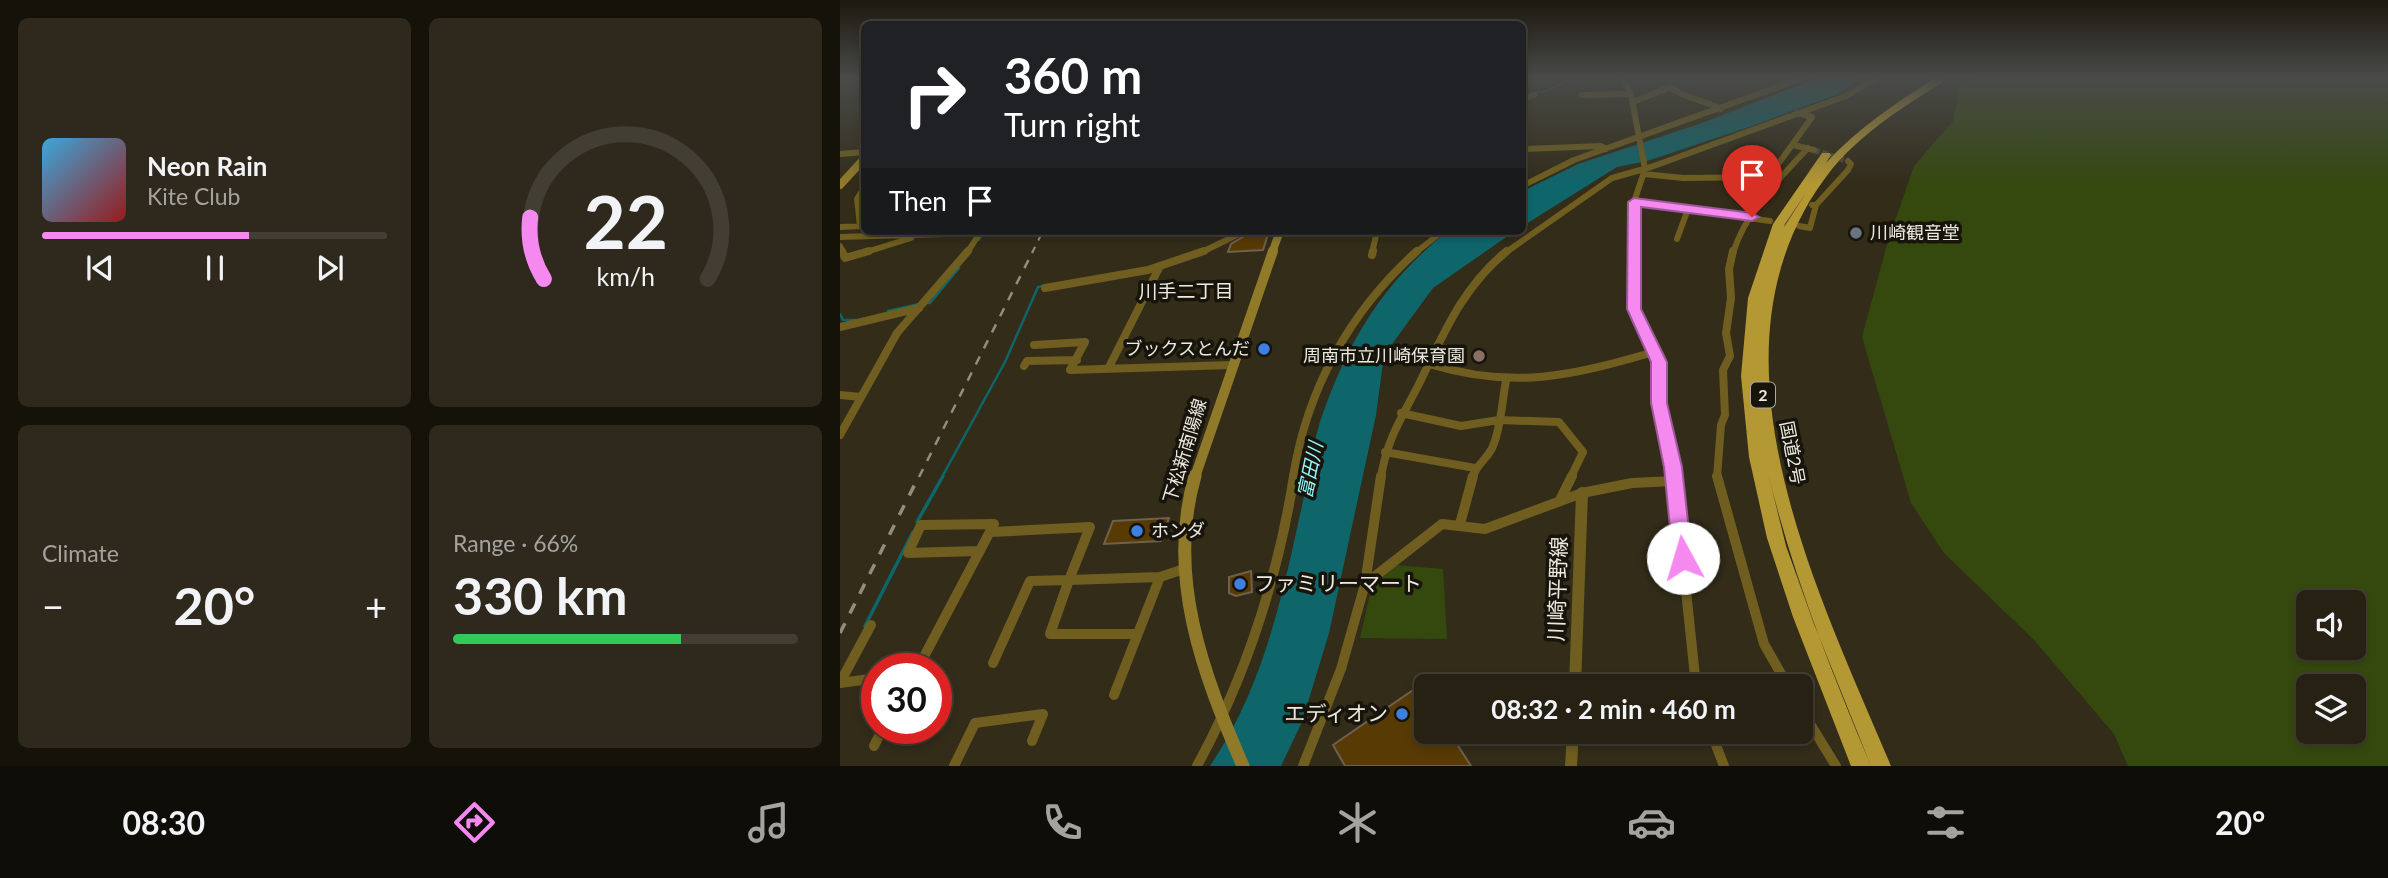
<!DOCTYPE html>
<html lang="en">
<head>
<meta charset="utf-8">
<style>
  body { margin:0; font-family:Lato,"Noto Sans JP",sans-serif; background:#2e291c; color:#f1f3f6; height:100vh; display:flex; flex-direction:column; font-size:26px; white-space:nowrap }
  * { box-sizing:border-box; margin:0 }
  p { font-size:23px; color:#a4a3a0 }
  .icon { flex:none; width:38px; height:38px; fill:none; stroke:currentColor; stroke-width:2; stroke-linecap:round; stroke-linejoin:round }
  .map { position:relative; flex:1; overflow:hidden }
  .side { display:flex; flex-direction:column; gap:18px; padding:18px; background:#15120a; width:840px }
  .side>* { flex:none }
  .banner { position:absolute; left:21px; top:21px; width:665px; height:214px; border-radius:10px; box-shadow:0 4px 10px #0003,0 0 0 2px #423e33; background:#202124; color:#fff; overflow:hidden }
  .tools { position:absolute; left:1456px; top:590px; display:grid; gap:14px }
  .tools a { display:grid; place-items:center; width:70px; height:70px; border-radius:10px; background:#262113; box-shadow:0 4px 10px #0003,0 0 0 2px #423e33; font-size:35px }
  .speed { position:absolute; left:21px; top:653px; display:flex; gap:14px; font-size:35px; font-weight:700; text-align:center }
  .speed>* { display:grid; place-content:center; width:91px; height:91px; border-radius:50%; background:#262113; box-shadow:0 4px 10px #0003,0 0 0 2px #423e33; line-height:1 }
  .speed .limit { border:10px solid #d22; background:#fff; color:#111 }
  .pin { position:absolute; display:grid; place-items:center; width:60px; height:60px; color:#fff; margin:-72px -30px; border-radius:50% 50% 50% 0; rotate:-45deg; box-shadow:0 0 7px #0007 }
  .pin .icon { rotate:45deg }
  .me { position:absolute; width:77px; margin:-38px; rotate:354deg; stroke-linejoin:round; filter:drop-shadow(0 0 5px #0008) }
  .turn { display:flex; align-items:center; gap:24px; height:147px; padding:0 28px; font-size:32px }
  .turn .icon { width:91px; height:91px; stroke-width:2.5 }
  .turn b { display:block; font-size:49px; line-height:60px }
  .then { display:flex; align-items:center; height:66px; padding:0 28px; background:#0003; gap:14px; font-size:26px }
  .big { font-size:52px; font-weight:700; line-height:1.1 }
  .side .tile { flex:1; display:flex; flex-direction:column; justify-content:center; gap:10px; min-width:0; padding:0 24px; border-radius:10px; background:#2e291c }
  .side .dial { align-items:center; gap:0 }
  .dial svg { height:182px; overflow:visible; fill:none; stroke:#423e33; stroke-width:7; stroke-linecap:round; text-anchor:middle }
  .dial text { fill:#f1f3f6; stroke:none }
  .song { display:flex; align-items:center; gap:21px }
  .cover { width:84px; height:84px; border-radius:10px; background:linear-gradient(135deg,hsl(200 70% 55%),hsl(0 70% 35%)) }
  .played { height:7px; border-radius:4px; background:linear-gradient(90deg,#f589ef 60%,#423e33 60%) }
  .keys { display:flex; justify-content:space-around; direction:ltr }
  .heat { display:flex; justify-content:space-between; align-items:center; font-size:38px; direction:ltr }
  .charge { height:10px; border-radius:5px; background:linear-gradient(90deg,#34c759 66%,#423e33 0) }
  .side .tiles { flex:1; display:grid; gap:18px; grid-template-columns:repeat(2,1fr) }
  .trip { position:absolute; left:574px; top:674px; width:399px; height:70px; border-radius:10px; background:#262113; box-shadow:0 4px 10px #0003,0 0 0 2px #423e33; font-weight:700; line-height:70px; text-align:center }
  .tab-bar { display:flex; height:112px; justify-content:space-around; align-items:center; background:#0f0d08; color:#a4a3a0 }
  .tab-bar .icon { width:49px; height:49px }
  .tab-bar .on { color:#f589ef }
  .tab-bar b { font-size:32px; color:#f1f3f6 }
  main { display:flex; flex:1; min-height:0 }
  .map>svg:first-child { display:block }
  .green { fill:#35490f; fill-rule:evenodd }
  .water { fill:#0e666b }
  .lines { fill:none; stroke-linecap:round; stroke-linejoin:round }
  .stream-far2 { stroke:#0e666b; stroke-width:2 }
  .stream-far1 { stroke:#0e666b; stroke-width:2.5 }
  .stream { stroke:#0e666b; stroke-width:3.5 }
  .building { fill:#583a05; stroke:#6e614f; stroke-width:2 }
  .minor-tunnel { stroke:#4e4837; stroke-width:6; stroke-dasharray:6 2.5; stroke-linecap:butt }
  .minor-far2 { stroke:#6f5e1f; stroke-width:6 }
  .minor-far1 { stroke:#6f5e1f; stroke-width:8 }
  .minor { stroke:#6f5e1f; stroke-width:10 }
  .tertiary { stroke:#6f5e1f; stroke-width:12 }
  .secondary-far2 { stroke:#907a2a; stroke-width:8 }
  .secondary-far1 { stroke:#907a2a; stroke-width:10 }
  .secondary { stroke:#907a2a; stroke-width:13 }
  .trunk { fill:#b49834; fill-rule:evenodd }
  .rail-far2 { stroke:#928d7e; stroke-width:2; stroke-dasharray:7 7; stroke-linecap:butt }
  .rail-far1 { stroke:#928d7e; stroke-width:2.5; stroke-dasharray:9 9; stroke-linecap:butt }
  .rail { stroke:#928d7e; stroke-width:3.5; stroke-dasharray:11 11; stroke-linecap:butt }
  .route { fill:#f589ef; stroke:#9f599b; stroke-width:2 }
  .worship-dot { fill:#6b7280; stroke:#17140c; stroke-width:2.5 }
  .shop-dot { fill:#3f7fe0; stroke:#17140c; stroke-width:2.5 }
  .education-dot { fill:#8d6e63; stroke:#17140c; stroke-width:2.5 }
  .labels { text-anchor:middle; stroke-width:7; stroke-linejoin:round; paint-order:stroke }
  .shield { fill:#17140c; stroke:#ada99f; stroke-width:2 }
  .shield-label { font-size:16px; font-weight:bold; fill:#ede9de }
  .poi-label { font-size:18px; fill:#ede9de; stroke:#17140c; text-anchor:start }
  .street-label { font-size:18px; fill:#ede9de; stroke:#17140c }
  .neighbourhood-label { font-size:19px; fill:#ede9de; stroke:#17140c }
  .water-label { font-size:19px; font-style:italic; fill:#94f7fd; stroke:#17140c }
  .near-poi-label { font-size:21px; fill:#ede9de; stroke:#17140c; text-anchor:start }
  .near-street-label { font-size:21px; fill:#ede9de; stroke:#17140c }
</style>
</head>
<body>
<main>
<section class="side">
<div class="tiles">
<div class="tile">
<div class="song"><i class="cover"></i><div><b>Neon Rain</b><p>Kite Club</p></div></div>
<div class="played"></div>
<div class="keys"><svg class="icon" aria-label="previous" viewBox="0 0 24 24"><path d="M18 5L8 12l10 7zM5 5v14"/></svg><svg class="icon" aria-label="pause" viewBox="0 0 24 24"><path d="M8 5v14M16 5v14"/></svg><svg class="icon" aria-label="next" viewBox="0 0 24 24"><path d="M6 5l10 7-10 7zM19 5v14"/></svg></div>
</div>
<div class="tile dial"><svg viewBox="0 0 100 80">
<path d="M14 69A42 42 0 1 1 86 69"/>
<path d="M14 69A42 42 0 0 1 8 42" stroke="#f589ef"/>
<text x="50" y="56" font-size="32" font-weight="700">22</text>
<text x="50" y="72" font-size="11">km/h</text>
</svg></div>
<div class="tile"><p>Climate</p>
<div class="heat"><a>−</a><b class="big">20°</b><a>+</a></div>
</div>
<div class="tile"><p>Range · 66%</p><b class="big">330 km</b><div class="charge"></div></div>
</div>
</section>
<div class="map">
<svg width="1548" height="766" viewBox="0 0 1548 766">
  <rect width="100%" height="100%" fill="#322c19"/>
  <path class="green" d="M1137,77h411v689h-260l-14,-32 -79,-93 -91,-88 -33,-50 -49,-166 26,-96 26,-75 39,-45 7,-34zM1468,602h46v46h-46zM1468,686h46v46h-46z
    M554,565l49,4 4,70 -87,-1 12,-53z"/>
  <path class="water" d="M979,77h42l-21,16 -91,34 -102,34 -30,6 -94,59v-35l55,-27 127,-42z
    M608,231h67l-82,57 -49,67 -8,60 -47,218 -27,89 -21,44h-71c54,-79 73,-173 93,-265 7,-29 10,-61 20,-88 27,-76 62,-132 125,-182z"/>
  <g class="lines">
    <path class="stream-far2" d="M695,93l12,-2 26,-14
      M139,240l6,-9"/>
    <path class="stream-far1" d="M86,303h4l29,-35
      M48,311l31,-7
      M0,314l3,6h12
      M102,477l63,-115 33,-75 5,-1"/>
    <path class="stream" d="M77,522l26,-46
      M25,626l48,-94"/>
  </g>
  <path class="building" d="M429,231l-6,19 -35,2 3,-8 20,-12z
    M329,518l-8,23 -57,3 9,-23z
    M411,571l1,21 -16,4 -7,-3v-16z
    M579,686l7,11v35h23l22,34h-126l-12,-21z"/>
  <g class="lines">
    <path class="minor-tunnel" d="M974,150l34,11"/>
    <path class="minor-far2" d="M781,77l10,17 14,75 -11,33v51
      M742,95l49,-1
      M682,99l12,-4
      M793,102l37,-15c9,9 36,14 51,22
      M953,145l21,5
      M682,149l79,-3 5,3
      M0,154l24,-2
      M804,174l39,4 86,-1 43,-60 -15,-4
      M682,186l52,-26 232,-83
      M794,202l136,19
      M976,205l32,-35 3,-6 -3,-3
      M20,226l-3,-27 7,-11
      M959,226l11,2 6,-23h-4
      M0,227l24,-1
      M0,237l140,-4
      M837,239l11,-30
      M0,246l3,7
      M23,253l48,-15
      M127,253l14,-22
      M360,253l45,-22
      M532,253l5,-22
      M575,253l28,-22
      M665,253l107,-75 39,-11 195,-71 33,-19
      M893,253c13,-42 46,-74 75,-105"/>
    <path class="minor-far1" d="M2,251l3,7 24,-7
      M794,251v58l25,53v41l15,74
      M532,255l1,-4
      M205,288l103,-18 56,-19
      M0,327l79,-19
      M194,345l51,-3 -15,28 162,-5
      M589,364c86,26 141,12 225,-12
      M184,366l3,-5 50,-1
      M268,369l51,-101
      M0,395l21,2
      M561,413l60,13 38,-6 60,2 24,30 -12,25
      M0,435l57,-102 71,-82
      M545,452l90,16
      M453,477c14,-88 57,-166 124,-226
      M541,477c6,-38 21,-60 38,-93 24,-49 44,-98 88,-133
      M633,477c3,-13 15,-18 20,-31 8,-19 9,-45 13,-65
      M877,477l4,-52 4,-10 -2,-45 7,-14 -4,-23 5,-35 -2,-29 4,-18"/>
    <path class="minor" d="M834,476l22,210
      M877,476l47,168 24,42
      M720,500l12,-24
      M620,524l13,-48
      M151,532l99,-5 -21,53 91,-3 24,-8
      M525,584l77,-60 43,5 97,-36 50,-10 43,-2
      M153,663l37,-82 39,-1 -19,54h87
      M78,668l76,-144 -73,1 -13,28 71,-2
      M1,681l30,-56
      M0,683l37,-5
      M274,695l46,-118
      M961,709l35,57
      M871,732l13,34
      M34,746l9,-18
      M114,766l21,-43 68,-9 -11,27
      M357,766c49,-90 81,-190 97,-290
      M463,766l38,-97 24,-85 16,-108"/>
    <path class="tertiary" d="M735,686l7,-193
      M731,766l2,-34"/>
    <path class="secondary-far2" d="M0,185l24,-26
      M432,253l8,-22"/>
    <path class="secondary-far1" d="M355,477l78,-226"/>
    <path class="secondary" d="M355,476c-29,100 8,198 48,290"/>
    <path class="trunk" d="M1097,77h11c-10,9 -23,16 -35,24 -29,19 -59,41 -81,68 -140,176 -15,420 59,597h-20l-57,-142 -28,-78 -18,-73c25,103 62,195 103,293h-20l-58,-149 -26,-79 -18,-81 -8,-81 7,-78 25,-74 49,-71h8l1,2 -5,8c32,-35 71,-61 111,-86zM966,193l-22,34 1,-3z"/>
    <path class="rail-far2" d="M192,253l11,-22"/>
    <path class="rail-far1" d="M79,477l114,-226"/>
    <path class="rail" d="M0,633l79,-157"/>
  </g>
  <linearGradient id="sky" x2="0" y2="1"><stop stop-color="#1c180e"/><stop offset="0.42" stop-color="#494b49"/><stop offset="1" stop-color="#494b49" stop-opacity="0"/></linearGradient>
  <rect width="1548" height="185" fill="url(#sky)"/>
  <path class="route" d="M794,198l118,15 7,4 -7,4 -111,-14v102l26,53v41l15,64 10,91 -3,6h-13l-3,-6 -9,-91 -13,-64v-41l-24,-53 1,-107z"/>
  <circle class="worship-dot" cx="1016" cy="233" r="7"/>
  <g class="shop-dot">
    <circle cx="424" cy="349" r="7"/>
    <circle cx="297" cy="531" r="7"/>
    <circle cx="400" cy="584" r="7"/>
    <circle cx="562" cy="714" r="7"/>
  </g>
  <circle class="education-dot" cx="639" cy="356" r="7"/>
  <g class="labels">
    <rect class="shield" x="911" y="382.5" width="24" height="25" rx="5"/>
    <g class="shield-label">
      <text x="923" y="401">2</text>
    </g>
    <g class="poi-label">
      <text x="1030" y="239">川崎観音堂</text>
      <text x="410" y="355" text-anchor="end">ブックスとんだ</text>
      <text x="625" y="362" text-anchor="end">周南市立川崎保育園</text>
      <text x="311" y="537">ホンダ</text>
    </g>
    <g class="street-label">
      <text transform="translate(345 451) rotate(-73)" y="6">下松新南陽線</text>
      <text transform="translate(952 453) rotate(79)" y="6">国道2号</text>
    </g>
    <g class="neighbourhood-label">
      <text x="346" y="298">川手二丁目</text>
    </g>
    <g class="water-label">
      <text transform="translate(470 470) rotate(-78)" y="7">富田川</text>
    </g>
    <g class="near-poi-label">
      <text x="414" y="591">ファミリーマート</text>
      <text x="548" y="721" text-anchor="end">エディオン</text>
    </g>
    <g class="near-street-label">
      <text transform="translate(718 589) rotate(-88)" y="7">川崎平野線</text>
    </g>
  </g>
</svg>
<div class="tools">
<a><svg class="icon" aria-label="sound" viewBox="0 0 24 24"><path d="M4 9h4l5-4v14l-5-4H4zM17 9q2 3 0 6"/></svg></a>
<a><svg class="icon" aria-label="layers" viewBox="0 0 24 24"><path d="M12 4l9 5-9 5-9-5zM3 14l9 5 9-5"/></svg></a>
</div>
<div class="speed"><div class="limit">30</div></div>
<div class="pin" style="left:912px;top:217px;background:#d93025"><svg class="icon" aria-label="arrive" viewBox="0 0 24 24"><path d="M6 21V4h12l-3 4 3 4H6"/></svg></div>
<svg class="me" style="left:843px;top:558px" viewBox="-20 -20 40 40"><circle r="19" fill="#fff"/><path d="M0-13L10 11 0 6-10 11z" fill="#f589ef"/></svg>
<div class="trip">08:32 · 2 min · 460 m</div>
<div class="banner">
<div class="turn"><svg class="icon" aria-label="right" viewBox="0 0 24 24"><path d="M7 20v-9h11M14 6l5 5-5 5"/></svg><div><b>360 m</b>Turn right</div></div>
<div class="then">Then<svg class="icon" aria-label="arrive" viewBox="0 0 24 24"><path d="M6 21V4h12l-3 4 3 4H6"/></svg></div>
</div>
</div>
</main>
<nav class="tab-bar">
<b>08:30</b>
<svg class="icon on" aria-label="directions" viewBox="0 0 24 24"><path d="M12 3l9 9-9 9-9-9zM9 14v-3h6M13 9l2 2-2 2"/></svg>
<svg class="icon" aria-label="music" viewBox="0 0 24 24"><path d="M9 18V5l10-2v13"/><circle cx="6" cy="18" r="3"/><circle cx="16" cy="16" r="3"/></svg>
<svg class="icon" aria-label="phone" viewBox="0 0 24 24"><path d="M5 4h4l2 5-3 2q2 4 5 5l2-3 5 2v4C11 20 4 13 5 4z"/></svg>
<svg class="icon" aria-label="climate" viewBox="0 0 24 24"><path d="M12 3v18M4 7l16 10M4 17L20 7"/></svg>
<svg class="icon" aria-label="car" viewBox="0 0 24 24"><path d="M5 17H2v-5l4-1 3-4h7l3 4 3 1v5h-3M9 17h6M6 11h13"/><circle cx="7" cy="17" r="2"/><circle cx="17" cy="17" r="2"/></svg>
<svg class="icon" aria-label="filters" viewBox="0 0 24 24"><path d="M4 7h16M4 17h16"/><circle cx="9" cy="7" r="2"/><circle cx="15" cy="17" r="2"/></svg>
<b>20°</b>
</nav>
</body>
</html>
